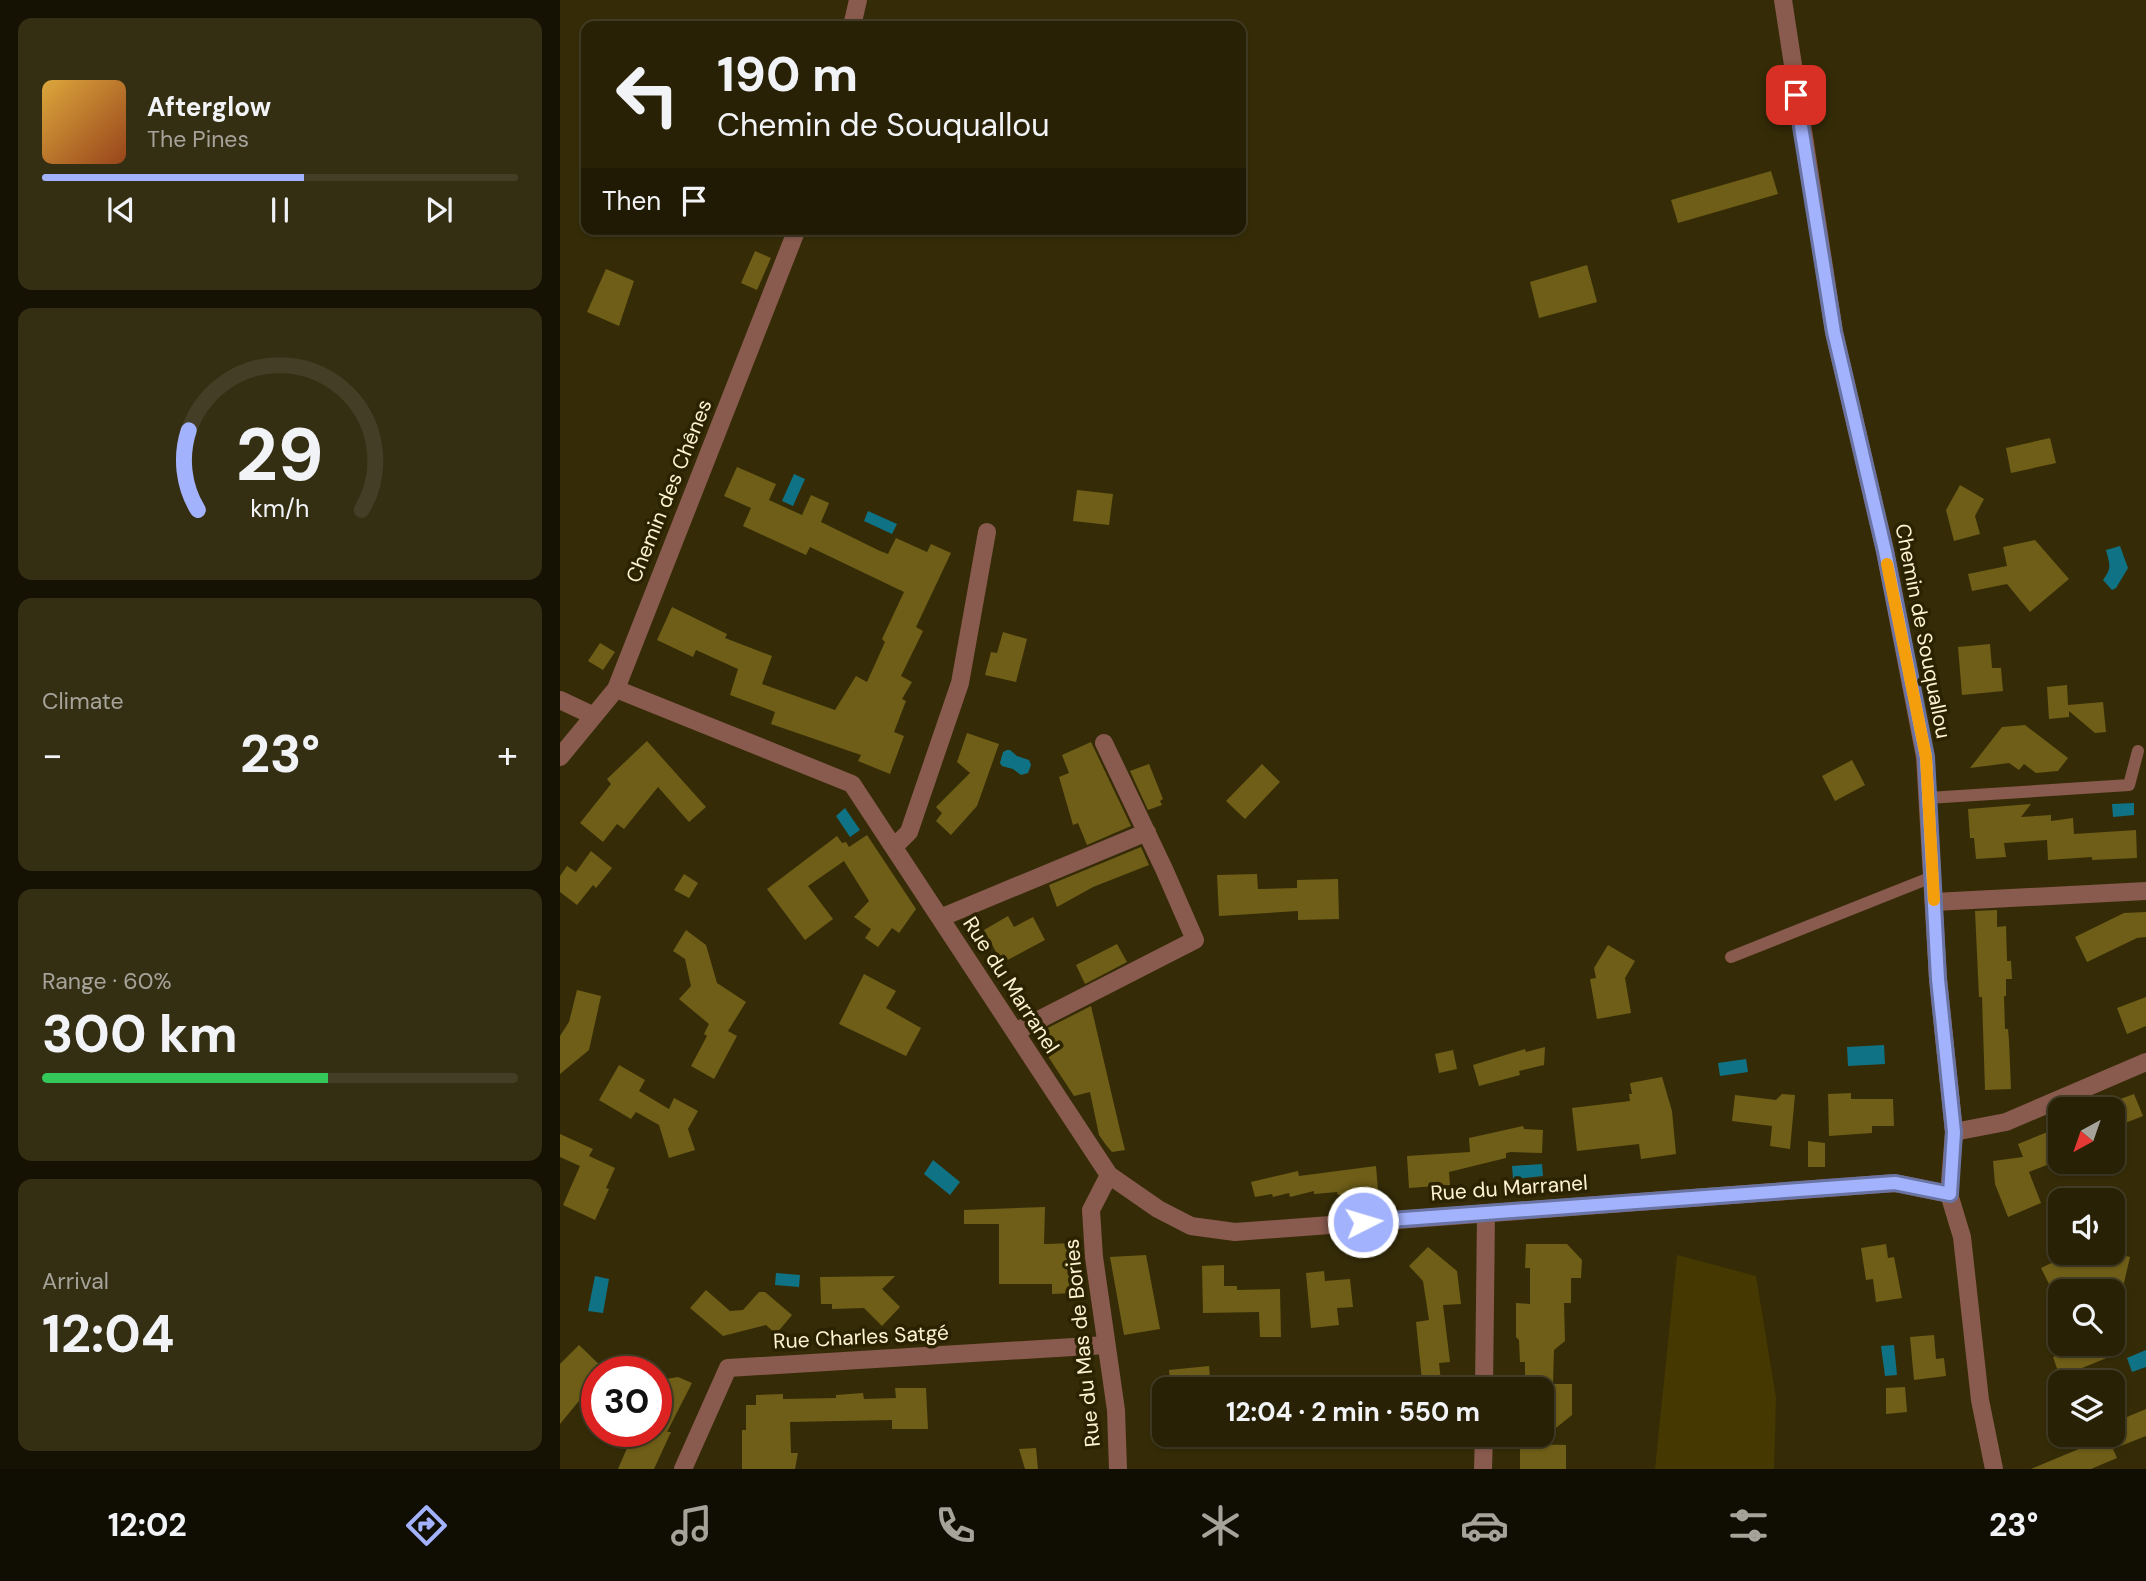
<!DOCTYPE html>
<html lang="en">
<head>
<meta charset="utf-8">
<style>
  body { margin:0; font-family:"DM Sans",sans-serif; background:#342e13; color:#f1f3f6; height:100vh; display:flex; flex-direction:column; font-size:26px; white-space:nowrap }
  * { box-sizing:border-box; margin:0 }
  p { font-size:23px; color:#a5a39a }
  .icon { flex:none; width:38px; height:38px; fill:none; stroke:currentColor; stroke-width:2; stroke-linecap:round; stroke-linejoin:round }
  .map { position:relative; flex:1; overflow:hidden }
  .sheet { display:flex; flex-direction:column; gap:18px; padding:18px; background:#161203; width:560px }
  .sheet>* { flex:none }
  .hud { position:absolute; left:21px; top:21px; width:665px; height:214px; border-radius:14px; box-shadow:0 2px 5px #0004,0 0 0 2px #443e27; background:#282105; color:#f1f3f6; overflow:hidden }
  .needle { width:46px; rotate:220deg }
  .buttons { position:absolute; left:1488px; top:1097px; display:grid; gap:14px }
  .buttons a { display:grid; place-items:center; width:77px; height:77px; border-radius:14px; background:#282105; box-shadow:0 2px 5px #0004,0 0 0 2px #443e27; font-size:35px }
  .speed { position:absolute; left:21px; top:1356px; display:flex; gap:14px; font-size:35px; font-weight:700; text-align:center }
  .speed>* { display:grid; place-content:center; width:91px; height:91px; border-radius:50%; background:#282105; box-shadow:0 2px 5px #0004,0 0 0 2px #443e27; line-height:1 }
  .speed .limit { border:10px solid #d22; background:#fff; color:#111 }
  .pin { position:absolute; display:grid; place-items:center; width:60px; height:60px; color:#fff; margin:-30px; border-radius:14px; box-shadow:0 4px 10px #0006 }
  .me { position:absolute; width:77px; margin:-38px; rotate:85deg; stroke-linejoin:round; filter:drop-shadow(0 0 5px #0008) }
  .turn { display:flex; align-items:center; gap:24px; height:147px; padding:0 21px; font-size:32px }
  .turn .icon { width:91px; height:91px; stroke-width:2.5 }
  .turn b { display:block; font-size:49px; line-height:60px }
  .then { display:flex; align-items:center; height:66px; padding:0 21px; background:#0003; gap:14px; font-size:26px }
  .big { font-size:52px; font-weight:700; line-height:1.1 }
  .sheet .tile { flex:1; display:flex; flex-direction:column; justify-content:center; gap:10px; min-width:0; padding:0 24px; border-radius:14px; background:#342e13 }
  .sheet .dial { align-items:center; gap:0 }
  .dial svg { height:182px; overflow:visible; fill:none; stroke:#443e27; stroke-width:7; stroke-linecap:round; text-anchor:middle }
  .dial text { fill:#f1f3f6; stroke:none }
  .song { display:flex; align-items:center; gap:21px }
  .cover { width:84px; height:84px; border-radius:10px; background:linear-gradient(135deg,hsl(40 70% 55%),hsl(20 70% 35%)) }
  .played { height:7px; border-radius:4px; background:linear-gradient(90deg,#a3b2fd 55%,#443e27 55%) }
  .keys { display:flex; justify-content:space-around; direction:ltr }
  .heat { display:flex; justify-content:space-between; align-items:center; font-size:38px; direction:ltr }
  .charge { height:10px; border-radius:5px; background:linear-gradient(90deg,#34c759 60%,#443e27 0) }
  .trip { position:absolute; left:592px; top:1377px; width:402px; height:70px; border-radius:14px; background:#282105; box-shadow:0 2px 5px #0004,0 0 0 2px #443e27; font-weight:700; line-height:70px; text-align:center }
  .tab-bar { display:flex; height:112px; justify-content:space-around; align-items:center; background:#100d02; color:#a5a39a }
  .tab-bar .icon { width:49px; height:49px }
  .tab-bar .current { color:#a3b2fd }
  .tab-bar b { font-size:32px; color:#f1f3f6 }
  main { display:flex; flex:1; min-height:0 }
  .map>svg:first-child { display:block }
  .green { fill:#453800 }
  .water { fill:#0f7385 }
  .building { fill:#6f5e17 }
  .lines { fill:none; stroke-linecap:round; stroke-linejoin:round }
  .service { stroke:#895a4e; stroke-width:12 }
  .minor { stroke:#895a4e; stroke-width:18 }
  .route-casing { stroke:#6a74a4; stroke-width:18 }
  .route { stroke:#a3b2fd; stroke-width:12 }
  .slow { stroke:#f59e0b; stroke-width:12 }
  .labels { text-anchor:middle; stroke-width:7; stroke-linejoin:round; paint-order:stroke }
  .street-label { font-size:21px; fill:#fdf3d2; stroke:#2b2200 }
</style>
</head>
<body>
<main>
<section class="sheet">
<div class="tile">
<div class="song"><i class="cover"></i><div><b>Afterglow</b><p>The Pines</p></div></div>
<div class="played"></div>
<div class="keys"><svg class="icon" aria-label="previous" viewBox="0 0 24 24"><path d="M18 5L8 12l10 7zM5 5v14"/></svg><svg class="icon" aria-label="pause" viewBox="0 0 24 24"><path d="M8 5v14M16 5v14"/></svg><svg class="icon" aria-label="next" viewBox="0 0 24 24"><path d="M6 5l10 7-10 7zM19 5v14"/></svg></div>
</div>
<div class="tile dial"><svg viewBox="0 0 100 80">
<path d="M14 69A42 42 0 1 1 86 69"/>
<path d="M14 69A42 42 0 0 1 10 34" stroke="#a3b2fd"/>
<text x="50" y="56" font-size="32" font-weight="700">29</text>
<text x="50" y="72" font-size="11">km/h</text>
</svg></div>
<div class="tile"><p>Climate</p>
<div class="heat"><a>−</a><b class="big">23°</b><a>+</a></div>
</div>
<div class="tile"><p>Range · 60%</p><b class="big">300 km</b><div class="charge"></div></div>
<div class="tile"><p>Arrival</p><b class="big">12:04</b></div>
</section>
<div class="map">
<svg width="1586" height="1469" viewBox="0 0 1586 1469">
  <rect width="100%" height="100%" fill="#352c07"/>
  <path class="green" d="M1117,1255l79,21 20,122 -2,71h-119z"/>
  <path class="water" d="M234,474l11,5 -12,27 -11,-5z
    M308,511l29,13 -5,10 -28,-13z
    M1560,546l8,22 -12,20 -4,2 -9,-10c9,-13 7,-14 3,-30z
    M447,750h3l7,6 12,4 2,5 -3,8 -7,2 -8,-6 -11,-3 -2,-3 3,-11z
    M1574,803v12l-21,2 -1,-13z
    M285,808l15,22 -10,7 -14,-21z
    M1324,1045l1,19 -37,2 -1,-19z
    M1186,1059l2,13 -28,4 -2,-13z
    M373,1160l27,22 -10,13 -26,-21z
    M982,1164l1,12 -30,3 -1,-13z
    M216,1273l24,2 -1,12 -24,-2z
    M35,1276l14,3 -6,34 -15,-2z
    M1334,1345l3,30 -12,1 -4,-30z
    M1586,1350v17l-14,5 -5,-14z"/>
  <path class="building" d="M1211,171l7,23 -100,29 -7,-23z
    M195,251l16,7 -14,32 -16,-7z
    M1027,265l10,37 -58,16 -9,-36z
    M46,269l28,12 -15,45 -32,-14z
    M1490,438l6,25 -45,10 -5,-25z
    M177,467l39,17 -7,16 33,15 9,-20 18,8 -8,19 59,29 8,3 8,-16 31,14 4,-8 20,9 -35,74 7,4 -22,45 11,6 -10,17 4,2 -12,31 10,4 -14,38 -32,-13 3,-6 -90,-31 4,-12 -45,-17 8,-26 -42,-19 -3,7 -36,-17 15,-33 55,27 -2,4 47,18 -10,28 73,26 21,-34 11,6 18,-40 -3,-3 22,-47 -94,-45 -4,8 -63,-29 8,-18 -27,-12z
    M1400,485l24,14 -9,17 5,18 -26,7 -8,-31z
    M517,490l36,4 -4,31 -36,-4z
    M1475,540l34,39 -39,33 -23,-28 -35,7 -4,-17 39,-8 -4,-19z
    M443,632l24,7 -11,43 -31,-7 6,-23 6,1z
    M40,643l15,9 -12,18 -15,-9z
    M1430,644l2,24h9l2,23 -41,4 -4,-48z
    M1507,685l1,20 35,-3 3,30 -11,1 -26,-22v6l-20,2 -2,-32z
    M1465,725l43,33 -10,13 -22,2 -12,-9 -5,6 -10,-7 -39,5 32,-41z
    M407,733l32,11 -22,62 -26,29 -15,-14 6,-8 -6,-6 34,-34 -13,-11z
    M87,741l59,66 -17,15 -31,-35 -34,42 -7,-5 -14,18 -23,-19 31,-39 -4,-5z
    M531,742l40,84 -44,19 -9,-22 -5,2 -14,-48 10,-4 -7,-18z
    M1292,760l13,25 -30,16 -13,-25z
    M589,764l14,35 -3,2 2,4 -14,5 -18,-39z
    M702,764l18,18 -35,37 -19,-18z
    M1471,804l-10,13 30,-2v6l22,-3 1,16 62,-4 1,28 -45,2v-3l-44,3 -1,-20 -43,3 2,14 -30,2 -2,-21h-4l-2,-29z
    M307,835l49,74 -17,24 -7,-5 -14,19 -13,-9 6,-9 -17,-12 15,-16 -25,-40 -36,25 25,33 -28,21 -38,-51 70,-53 5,7 4,-1 3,5z
    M581,847l8,18 -56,22 -36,20 -8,-22z
    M31,851l21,17 -16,20 -3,-3 -16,20 -17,-13v-16l7,-10 9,6z
    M124,874l14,9 -9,15 -15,-8z
    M697,874l1,15 39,-1v-8l41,-1 1,40 -41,1v-9l-79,5 -2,-41z
    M1437,910v17l9,-1 1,35h4l1,18h-6v17h-2l1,33h3l1,12 2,48 -26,1 -3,-93h-3l-4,-86z
    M1586,912v25l-9,1 -50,24 -12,-25 49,-24z
    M448,916l6,11 19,-10 12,23 -43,23 -18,-33z
    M126,930l20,15 11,38 29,19 -18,29 9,5 -23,43 -23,-13 16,-30 -3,-2 5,-10 -30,-25 12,-13 -6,-27 -12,-8z
    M557,944l10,18 -42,22 -9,-19z
    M1048,945l27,16 -10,17 6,35 -34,6 -7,-40 6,-1 -2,-10z
    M304,974l32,17 -10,17 35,20 -15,28 -67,-32z
    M17,990l24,6 -12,54 -29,24v-38l9,-14z
    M1586,997v29l-19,8 -10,-26z
    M531,1006l29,124 5,20 -13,2 -6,-7 -7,-10 -9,-43 -16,4 -40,-61z
    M985,1047l-1,18 -25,6 1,4 -41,11 -6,-21 52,-16 1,3z
    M893,1050l4,19 -18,4 -4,-19z
    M59,1065l26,15 -6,11 30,18 5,-11 24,13 -10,18 7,21 -26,8 -10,-33 -23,-13 -5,7 -32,-19z
    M1102,1077l10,34 4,43 -35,5 -2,-15 -62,7 -5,-43 58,-7 -1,-7h3l-2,-11z
    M1291,1093v6h42l1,27h-22v7l-43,3 -1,-42z
    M1222,1094l13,1 -5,54 -20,-3 2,-20 -40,-5 3,-26 41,5z
    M1574,1094l9,22 -23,9 -1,-4 -7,2v-21z
    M963,1126l1,3 19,1 -1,23 -31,-1 -5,1v5l-57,14 1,13 -41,3 -2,-32 63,-4 -1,-14z
    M1500,1127v33l-31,12 12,31 -33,14 -13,-33 -2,-23 30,-4 -5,-13z
    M0,1134l33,15 -4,7 26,12 -9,20 3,1 -14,31 -32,-15 17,-39 -20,-9z
    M1248,1141l17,2v24h-17z
    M816,1166l2,24 -40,5 -1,-3 -23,2v-3l-24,6 -1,-4 -16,4 -1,-3 -17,3 -4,-15 47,-11 1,5z
    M485,1207l-1,37 34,-1 4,35h-10l1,15 -21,1v-10h-53v-60h-35v-14z
    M966,1244h41l15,16 -1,18h-10v25h-7l1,38 -11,9 -1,34h19v31l-30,24v-49h-17v-28h-5l-1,-22 -3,-3v-34l14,1v-36h-5z
    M1326,1244l2,14 6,-1 8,41 -26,4 -3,-23 -7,1 -5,-32z
    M868,1247l29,24 4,33 -18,1 7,57 -11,1 3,27h-19l-7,-68 13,-2 -6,-39 -14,-15z
    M1502,1253h52l16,4 -7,30 -48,-10 -24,11 -10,-20 23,-11z
    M586,1255l14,74 -36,6 -14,-78z
    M664,1265v21h13v4l43,-1 1,48h-21l-1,-25 -56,1 -1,-47z
    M764,1271l1,10 25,-2 3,28 -16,1 2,17 -28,3 -5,-55z
    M335,1276l-13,13 18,18 -18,19 -18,-18 -32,1v-5h-11l-1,-27z
    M146,1290l24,21 13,-1 16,-18h6l27,23 -16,19 -10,-9 -43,11 -33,-28z
    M1374,1335l2,24 8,-1 2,18 -32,4 -4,-43z
    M1496,1344h48l5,13 -49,20 -7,-20 7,-3z
    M19,1345l26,25 -8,2v7l-37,45v-60z
    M649,1366l2,24h-40l-2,-20z
    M118,1377l14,6 -25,49h4l-17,37h-36l16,-37h22v-46l5,3 5,-10z
    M1345,1387l2,25 -21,2v-26z
    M335,1388h31l2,41h-36v-9l-102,2 1,31h7l-3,16h-53v-39h4v-25h10v-10l27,-1v5l53,-1v-3l27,-2 1,6 32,-1z
    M1586,1409v27l-33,13 4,9 -26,11h-60l55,-23 -4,-11h39l-6,-13z
    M960,1444l46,1v24h-46z
    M476,1448l2,21h-13l-6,-20z"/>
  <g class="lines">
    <path class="service" d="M1368,798l201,-13 9,-34
      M1171,957l201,-80"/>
    <path class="minor" d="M1223,0l51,332 51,219 40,206 13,222 16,153 -5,62
      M292,26l6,-26
      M56,689l236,95 257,391 49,34 33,17 44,6 660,-49 54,11 13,43 18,163 14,69
      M0,700l34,16
      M0,757l56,-68 181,-460
      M334,847l15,-15 51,-149 27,-151
      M1374,902l212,-11
      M380,918l207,-86
      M455,1032l180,-92 -31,-71 -60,-126
      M1394,1132l52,-10 140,-60
      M549,1175l-18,35 3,47 22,153 2,59
      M924,1390l2,-177
      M123,1469l45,-101 378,-23
      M923,1469l1,-34"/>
  </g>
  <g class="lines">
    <g class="route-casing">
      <path id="route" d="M803,1222l532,-39 55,11 4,-62 -16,-153 -12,-222 -41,-206 -51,-219 -38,-237"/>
    </g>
    <use href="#route" class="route"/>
    <path class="slow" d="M1327,564l39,193 8,143"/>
  </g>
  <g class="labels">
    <g class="street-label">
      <text transform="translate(109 491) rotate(-68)" y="7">Chemin des Chênes</text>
      <text transform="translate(1363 631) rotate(79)" y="7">Chemin de Souquallou</text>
      <text transform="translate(451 985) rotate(57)" y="7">Rue du Marranel</text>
      <text transform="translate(949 1188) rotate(-4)" y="7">Rue du Marranel</text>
      <text transform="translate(301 1337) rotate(-3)" y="7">Rue Charles Satgé</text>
      <text transform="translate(522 1343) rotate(-96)" y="7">Rue du Mas de Bories</text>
    </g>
  </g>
</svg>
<div class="buttons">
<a><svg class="needle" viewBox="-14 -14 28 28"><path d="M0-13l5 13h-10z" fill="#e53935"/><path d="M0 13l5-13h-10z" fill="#a5a39a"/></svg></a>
<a><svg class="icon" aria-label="sound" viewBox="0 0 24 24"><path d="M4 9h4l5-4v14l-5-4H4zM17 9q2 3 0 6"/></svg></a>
<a><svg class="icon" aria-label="search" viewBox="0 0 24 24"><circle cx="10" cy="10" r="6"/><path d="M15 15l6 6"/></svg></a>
<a><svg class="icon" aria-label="layers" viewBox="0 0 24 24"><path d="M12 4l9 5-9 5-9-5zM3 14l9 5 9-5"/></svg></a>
</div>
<div class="speed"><div class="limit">30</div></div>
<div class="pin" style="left:1236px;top:95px;background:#d93025"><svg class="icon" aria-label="arrive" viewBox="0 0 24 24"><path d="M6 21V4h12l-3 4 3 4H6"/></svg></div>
<svg class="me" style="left:803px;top:1222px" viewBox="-20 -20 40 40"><circle r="17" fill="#a3b2fd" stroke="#fff" stroke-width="3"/><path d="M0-11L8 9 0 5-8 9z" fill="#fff"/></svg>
<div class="trip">12:04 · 2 min · 550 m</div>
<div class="hud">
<div class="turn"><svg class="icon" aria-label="left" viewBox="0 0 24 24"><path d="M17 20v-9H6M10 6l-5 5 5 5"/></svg><div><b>190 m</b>Chemin de Souquallou</div></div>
<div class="then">Then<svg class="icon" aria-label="arrive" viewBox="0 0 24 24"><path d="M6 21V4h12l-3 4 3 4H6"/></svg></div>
</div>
</div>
</main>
<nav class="tab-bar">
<b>12:02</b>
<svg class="icon current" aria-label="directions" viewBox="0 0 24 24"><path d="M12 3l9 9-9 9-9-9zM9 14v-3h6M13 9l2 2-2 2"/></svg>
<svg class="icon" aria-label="music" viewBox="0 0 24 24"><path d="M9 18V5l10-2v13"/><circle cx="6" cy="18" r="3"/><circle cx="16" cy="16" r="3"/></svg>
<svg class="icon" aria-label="phone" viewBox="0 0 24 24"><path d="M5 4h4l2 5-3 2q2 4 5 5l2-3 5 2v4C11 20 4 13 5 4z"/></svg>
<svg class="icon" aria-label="climate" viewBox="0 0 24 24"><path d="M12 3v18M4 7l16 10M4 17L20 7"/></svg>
<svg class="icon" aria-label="car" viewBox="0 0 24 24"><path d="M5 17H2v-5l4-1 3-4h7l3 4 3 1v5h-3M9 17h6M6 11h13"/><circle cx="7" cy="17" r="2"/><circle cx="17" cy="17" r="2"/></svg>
<svg class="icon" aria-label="filters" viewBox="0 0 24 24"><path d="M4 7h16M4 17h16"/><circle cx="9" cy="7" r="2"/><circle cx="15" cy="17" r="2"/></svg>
<b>23°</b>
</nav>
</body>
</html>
